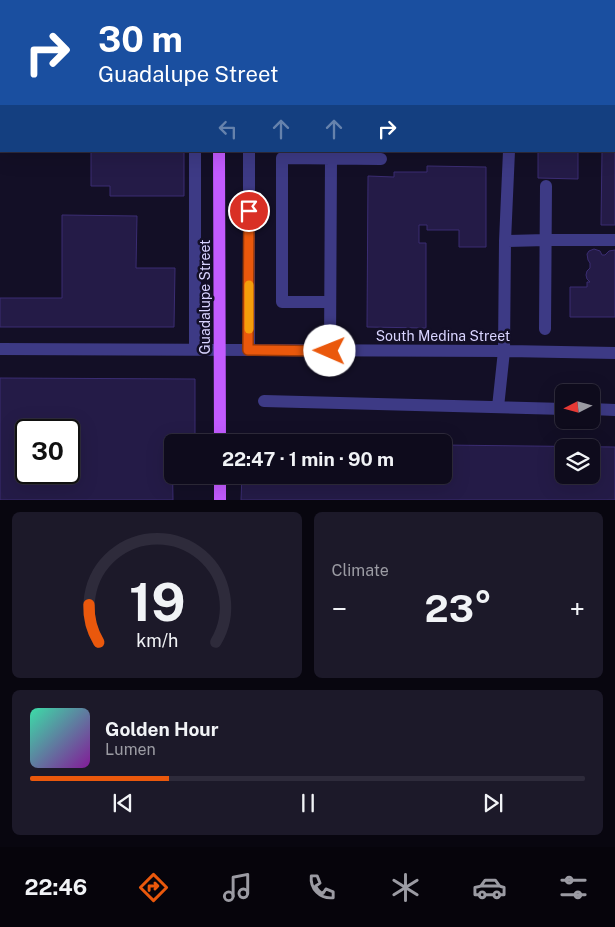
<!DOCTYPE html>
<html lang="en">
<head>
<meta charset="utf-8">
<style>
  body { margin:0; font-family:"Public Sans",sans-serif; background:#1c1929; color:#f1f3f6; height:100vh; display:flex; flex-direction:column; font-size:19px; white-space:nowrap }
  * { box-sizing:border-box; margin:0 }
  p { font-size:16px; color:#9b9ba3 }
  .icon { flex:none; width:28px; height:28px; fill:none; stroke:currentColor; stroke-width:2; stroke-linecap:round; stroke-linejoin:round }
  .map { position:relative; height:500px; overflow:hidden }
  .details { display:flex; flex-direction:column; gap:12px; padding:12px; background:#08060f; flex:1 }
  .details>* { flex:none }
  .guide { position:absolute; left:0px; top:0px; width:615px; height:152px; box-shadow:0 5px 20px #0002,0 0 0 1px #2e2b3b; background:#1a4fa0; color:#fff; overflow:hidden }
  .needle { width:32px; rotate:264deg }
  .controls { position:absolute; left:555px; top:384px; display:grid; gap:10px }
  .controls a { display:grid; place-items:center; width:45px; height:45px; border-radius:8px; background:#0e0b1c; box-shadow:0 5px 20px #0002,0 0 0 1px #2e2b3b; font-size:25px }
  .speed { position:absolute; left:15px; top:419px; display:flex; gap:10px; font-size:25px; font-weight:700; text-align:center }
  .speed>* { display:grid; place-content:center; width:65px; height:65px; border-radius:50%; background:#0e0b1c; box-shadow:0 5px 20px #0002,0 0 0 1px #2e2b3b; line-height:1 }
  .speed .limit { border:2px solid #111; border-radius:8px; background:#fff; color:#111 }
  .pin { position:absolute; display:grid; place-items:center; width:42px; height:42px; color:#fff; margin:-21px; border:2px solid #fff; border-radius:50%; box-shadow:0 1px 5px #0007 }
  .me { position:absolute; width:55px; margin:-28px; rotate:271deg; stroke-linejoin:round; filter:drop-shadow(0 0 4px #0008) }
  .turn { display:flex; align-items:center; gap:18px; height:105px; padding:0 15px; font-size:22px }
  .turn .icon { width:65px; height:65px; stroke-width:2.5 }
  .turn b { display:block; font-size:35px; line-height:42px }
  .lanes { display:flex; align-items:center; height:48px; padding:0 15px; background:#0003; justify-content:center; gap:25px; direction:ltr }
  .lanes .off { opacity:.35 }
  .big { font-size:38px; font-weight:700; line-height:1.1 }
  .details .widget { flex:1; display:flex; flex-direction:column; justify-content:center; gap:8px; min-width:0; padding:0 18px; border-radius:8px; background:#1c1929 }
  .details .dial { align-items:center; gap:0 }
  .dial svg { height:130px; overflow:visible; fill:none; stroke:#2e2b3b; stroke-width:7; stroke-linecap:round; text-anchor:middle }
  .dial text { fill:#f1f3f6; stroke:none }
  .song { display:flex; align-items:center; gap:15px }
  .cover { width:60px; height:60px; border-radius:8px; background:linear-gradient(135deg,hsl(160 70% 55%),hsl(290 70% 35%)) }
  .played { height:5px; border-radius:2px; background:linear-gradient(90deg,#ea580c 25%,#2e2b3b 25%) }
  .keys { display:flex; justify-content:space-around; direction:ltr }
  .heat { display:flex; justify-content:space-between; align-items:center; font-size:28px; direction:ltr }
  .details .tiles { flex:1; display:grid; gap:12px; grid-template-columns:1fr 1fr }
  .widget:last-child { grid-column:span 2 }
  .trip { position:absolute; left:164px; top:434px; width:288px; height:50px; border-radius:8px; background:#0e0b1c; box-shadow:0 5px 20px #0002,0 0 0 1px #2e2b3b; font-weight:700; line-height:50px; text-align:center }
  .dock { display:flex; height:80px; justify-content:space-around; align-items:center; background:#06040b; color:#9b9ba3 }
  .dock .icon { width:35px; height:35px }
  .dock .selected { color:#ea580c }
  .dock b { font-size:22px; color:#f1f3f6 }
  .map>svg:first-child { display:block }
  .building { fill:#241b47; stroke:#3b2d73; fill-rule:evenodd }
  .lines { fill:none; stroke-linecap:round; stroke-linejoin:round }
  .minor { stroke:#3d3a85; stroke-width:12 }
  .major { stroke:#c25bff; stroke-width:12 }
  .major-bridge { stroke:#c25bff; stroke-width:12 }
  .route-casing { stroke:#983908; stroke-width:12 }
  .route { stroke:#ea580c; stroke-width:9 }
  .slow { stroke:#f59e0b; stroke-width:9 }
  .labels { text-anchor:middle; stroke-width:5; stroke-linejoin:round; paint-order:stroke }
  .street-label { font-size:14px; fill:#d9d4ff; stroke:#130f26 }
</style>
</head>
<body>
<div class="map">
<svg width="615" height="500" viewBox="0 0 615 500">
  <rect width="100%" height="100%" fill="#130f26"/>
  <path class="building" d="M614,86h1v139h-14l1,-74h12z
    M0,98h1v53l5,1h-6z
    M91,151h93v45h-74v-10h-19z
    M538,151h40v28l-40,-1z
    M427,166l59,1v80h-27v-17h-32v-5h-8v18h7v85l-59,-1 1,-151 26,1v-5h33z
    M62,215l75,1 -1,52h39l-1,59h-174v-29h62z
    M594,249l6,2 2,4h3l4,-4 6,-1v67h-45v-30h17v-5h3l-3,-3 -1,-4 1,-4 3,-3v-5l-2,-3 -1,-6 2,-3z
    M0,378l195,1v63h-23l1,58h-173zM26,430h43v42h-43z
    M442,445l173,2v53h-374l1,-25h200zM564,448h27v27h-27z"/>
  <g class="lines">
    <path class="minor" d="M514,0v1
      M195,151v199
      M505,241l41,-1h69
      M330,302h-48v-144l99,1
      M545,329l1,-143
      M0,349l504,2 111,2
      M249,350v-199
      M330,351l1,-193
      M264,401l300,8
      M498,407l6,-56 1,-110 4,-90
      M591,409l24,1"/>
    <path class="major" d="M219,0v1
      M0,38h1
      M614,46h1
      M220,500v-25"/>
    <path class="major-bridge" d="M219,151l1,291"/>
  </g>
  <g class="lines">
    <g class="route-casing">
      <path id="route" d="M249,211l-1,139 82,1"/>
    </g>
    <use href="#route" class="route"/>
    <path class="slow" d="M249,329v-44"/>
  </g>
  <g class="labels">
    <g class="street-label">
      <text transform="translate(205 297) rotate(-90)" y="5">Guadalupe Street</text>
      <text x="443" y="341">South Medina Street</text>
    </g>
  </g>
</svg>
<div class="controls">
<a><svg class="needle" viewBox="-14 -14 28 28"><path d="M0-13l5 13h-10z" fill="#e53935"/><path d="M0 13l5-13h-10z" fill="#9b9ba3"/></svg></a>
<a><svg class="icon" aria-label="layers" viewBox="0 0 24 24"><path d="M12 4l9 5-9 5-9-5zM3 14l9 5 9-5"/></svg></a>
</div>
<div class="speed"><div class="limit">30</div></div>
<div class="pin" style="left:249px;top:211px;background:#d93025"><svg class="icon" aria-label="arrive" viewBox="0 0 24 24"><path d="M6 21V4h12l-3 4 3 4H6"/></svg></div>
<svg class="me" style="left:330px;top:351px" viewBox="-20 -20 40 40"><circle r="19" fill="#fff"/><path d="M0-13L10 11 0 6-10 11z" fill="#ea580c"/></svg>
<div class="trip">22:47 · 1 min · 90 m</div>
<div class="guide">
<div class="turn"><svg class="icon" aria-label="right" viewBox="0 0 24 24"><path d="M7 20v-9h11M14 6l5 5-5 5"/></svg><div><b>30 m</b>Guadalupe Street</div></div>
<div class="lanes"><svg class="icon off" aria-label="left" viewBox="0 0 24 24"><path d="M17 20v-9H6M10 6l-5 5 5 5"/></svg><svg class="icon off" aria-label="ahead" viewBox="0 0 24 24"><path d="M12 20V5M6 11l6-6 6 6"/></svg><svg class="icon off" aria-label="ahead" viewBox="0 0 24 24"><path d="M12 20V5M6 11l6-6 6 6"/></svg><svg class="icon" aria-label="right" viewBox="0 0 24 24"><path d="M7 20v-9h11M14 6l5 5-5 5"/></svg></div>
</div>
</div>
<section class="details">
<div class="tiles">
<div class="widget dial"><svg viewBox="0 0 100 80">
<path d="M14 69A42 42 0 1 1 86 69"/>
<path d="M14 69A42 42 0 0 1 8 46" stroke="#ea580c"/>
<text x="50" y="56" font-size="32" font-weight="700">19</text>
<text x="50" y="72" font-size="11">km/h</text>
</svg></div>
<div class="widget"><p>Climate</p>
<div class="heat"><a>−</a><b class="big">23°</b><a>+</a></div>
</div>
<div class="widget">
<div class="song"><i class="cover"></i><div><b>Golden Hour</b><p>Lumen</p></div></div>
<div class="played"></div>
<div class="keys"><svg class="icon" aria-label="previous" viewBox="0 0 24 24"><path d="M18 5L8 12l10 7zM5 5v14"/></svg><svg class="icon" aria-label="pause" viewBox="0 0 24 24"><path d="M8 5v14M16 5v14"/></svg><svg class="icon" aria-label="next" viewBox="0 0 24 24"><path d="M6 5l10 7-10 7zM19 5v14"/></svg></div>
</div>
</div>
</section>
<nav class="dock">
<b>22:46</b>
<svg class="icon selected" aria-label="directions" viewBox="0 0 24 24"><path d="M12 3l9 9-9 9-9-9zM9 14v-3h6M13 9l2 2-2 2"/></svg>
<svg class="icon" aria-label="music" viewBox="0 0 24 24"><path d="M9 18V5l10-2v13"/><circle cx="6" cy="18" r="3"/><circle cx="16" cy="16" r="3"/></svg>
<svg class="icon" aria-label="phone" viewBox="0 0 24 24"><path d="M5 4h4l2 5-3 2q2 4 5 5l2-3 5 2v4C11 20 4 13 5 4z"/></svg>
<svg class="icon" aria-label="climate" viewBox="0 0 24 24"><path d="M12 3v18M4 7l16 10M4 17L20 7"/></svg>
<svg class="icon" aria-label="car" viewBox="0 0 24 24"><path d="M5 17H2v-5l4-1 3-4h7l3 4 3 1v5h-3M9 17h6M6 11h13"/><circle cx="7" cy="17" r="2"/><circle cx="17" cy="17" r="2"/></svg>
<svg class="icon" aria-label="filters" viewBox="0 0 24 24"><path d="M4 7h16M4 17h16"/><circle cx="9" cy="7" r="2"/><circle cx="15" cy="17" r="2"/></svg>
</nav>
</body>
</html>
